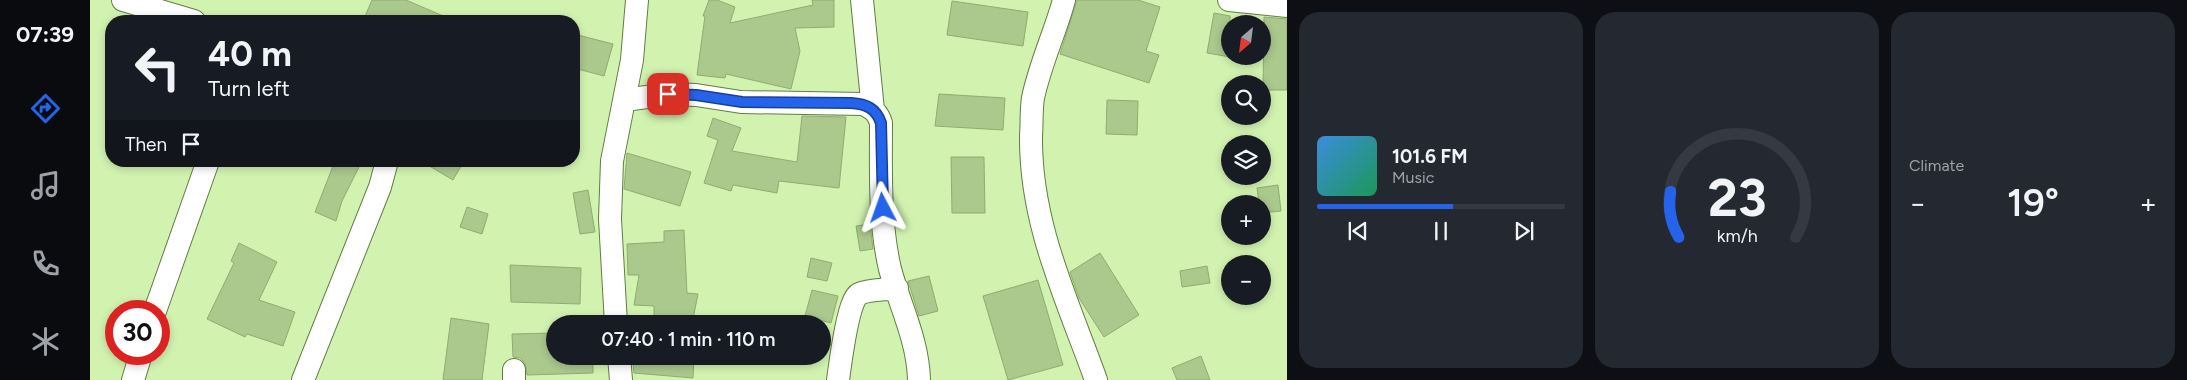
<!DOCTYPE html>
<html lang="en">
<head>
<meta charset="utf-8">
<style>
  body { margin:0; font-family:Figtree,sans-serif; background:#242831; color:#f1f3f6; height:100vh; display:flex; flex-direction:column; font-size:19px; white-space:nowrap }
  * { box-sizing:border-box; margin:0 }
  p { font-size:16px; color:#9ea1a6 }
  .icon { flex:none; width:28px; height:28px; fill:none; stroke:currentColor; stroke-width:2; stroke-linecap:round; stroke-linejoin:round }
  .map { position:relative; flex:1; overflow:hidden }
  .sheet { display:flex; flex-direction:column; gap:12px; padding:12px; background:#0d0f14; width:900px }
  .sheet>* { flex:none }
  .banner { position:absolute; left:15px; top:15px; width:475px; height:152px; border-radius:20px; box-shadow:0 2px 8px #0003; background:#171b24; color:#f1f3f6; overflow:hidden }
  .needle { width:32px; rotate:208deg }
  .controls { position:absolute; left:1131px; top:15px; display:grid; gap:10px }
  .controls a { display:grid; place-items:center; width:50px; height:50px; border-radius:50%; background:#171b24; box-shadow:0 2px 8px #0003; font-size:25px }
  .speed { position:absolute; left:15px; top:300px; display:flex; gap:10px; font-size:25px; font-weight:700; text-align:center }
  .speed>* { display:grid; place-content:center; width:65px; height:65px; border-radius:50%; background:#171b24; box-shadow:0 2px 8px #0003; line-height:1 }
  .speed .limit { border:8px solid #d22; background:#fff; color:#111 }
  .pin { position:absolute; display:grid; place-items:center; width:42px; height:42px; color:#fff; margin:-21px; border-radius:10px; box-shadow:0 2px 8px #0006 }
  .me { position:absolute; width:55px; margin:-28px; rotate:356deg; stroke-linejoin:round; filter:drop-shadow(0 0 4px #0008) }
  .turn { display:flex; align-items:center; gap:18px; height:105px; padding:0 20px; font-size:22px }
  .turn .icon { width:65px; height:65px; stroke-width:2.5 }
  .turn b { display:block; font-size:35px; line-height:42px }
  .then { display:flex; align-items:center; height:48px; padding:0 20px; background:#0003; gap:10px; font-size:19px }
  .big { font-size:38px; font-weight:600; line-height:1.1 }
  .sheet .tile { flex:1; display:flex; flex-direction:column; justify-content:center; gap:8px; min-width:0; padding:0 18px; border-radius:20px; background:#242831 }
  .sheet .dial { align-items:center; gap:0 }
  .dial svg { height:130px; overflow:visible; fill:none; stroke:#363941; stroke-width:7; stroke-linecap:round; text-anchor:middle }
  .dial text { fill:#f1f3f6; stroke:none }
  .song { display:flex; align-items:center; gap:15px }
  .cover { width:60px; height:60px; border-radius:8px; background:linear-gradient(135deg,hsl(210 70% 55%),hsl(150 70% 35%)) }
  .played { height:5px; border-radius:2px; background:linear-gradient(90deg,#2563eb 55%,#363941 55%) }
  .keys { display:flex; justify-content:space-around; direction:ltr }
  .heat { display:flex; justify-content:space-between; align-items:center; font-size:28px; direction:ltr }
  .sheet .tiles { flex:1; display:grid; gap:12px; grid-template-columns:repeat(3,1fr) }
  .trip { position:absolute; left:456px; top:315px; width:285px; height:50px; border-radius:25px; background:#171b24; box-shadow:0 2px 8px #0003; font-weight:600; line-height:50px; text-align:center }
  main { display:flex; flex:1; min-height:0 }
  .tab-bar { display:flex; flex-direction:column; width:90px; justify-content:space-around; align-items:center; background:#090b0e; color:#9ea1a6 }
  .tab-bar .icon { width:35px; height:35px }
  .tab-bar .current { color:#2563eb }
  .tab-bar b { font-size:22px; color:#f1f3f6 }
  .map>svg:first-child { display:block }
  .building { fill:#abc88d; stroke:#8fad6e }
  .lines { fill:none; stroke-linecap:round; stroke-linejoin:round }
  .street-casing { stroke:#617e40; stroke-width:24 }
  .street { stroke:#fff; stroke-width:22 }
  .route-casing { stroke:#184099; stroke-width:12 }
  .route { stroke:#2563eb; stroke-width:9 }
</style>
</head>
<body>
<main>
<nav class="tab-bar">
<b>07:39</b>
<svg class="icon current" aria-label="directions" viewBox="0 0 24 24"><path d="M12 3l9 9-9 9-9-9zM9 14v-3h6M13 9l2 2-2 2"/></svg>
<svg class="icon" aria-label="music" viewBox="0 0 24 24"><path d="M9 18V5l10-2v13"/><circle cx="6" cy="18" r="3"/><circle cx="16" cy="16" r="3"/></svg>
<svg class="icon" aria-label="phone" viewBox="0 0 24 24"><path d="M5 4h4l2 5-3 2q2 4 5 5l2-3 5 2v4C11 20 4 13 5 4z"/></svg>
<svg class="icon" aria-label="climate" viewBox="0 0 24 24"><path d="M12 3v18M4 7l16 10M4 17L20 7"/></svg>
</nav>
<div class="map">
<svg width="1197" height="380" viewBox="0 0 1197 380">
  <rect width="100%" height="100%" fill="#d2f3b0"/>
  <path class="building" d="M282,0h34l49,21h-92z
    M619,0h8l18,7 -5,16 83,-18 -1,-5h22v27l-39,1 5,23 -9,38 -65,-15 -1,4 -28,-3 8,-59h-2z
    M987,0h61l22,7 -14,44 13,4 -10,28 -89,-29z
    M862,1l76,11 -5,34 -76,-11z
    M1124,13l16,3v41l-23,-4z
    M1174,17l23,2v71h-24z
    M484,34l39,10 -9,32 -30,-8z
    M849,94l66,4 -2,32 -68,-4z
    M1017,100l31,1 -1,34 -31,-1z
    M712,116l44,1 -7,71 -60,-7 -2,12 -44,-8 -2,6 -27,-8 14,-43 -11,-4 6,-18 28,10 -9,23 65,11z
    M537,153l64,19 -11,34 -56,-17z
    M861,157h33l1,56h-33z
    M247,161h25l-20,40 -6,20 -21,-9 18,-46 2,1z
    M331,161h43l-11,19z
    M1188,185l3,26 -19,2v-9h-3l-2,-16z
    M498,190l7,42 -15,2 -7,-41z
    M377,207l21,7 -6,20 -22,-7z
    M780,224l3,25 -13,2 -4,-25z
    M594,230l3,63 11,1 -6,30h-38v-18l-20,-1 5,-30h-11l-1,-31 37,-2v-11z
    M149,243l38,19 -18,38 36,12 -12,34 -36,-12 -2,3 -38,-18 27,-56 -3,-2z
    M1010,253l39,62 -35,22 -25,-39 -9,-26z
    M721,258l21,5 -5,18 -20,-4z
    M420,265l71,3 -1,36 -69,-2z
    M1117,266l3,17 -28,4 -2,-16z
    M839,276l9,35 -19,5 -11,-35z
    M948,280l25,85 -55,15 -25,-84z
    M722,290l26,6 -7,27 -26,-7z
    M361,318l38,6 -7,56h-39z
    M465,333v23h38v17l-66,2 -2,-12 -5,-5 -7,-1 -1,-23z
    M542,356h62l-1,22 -59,-5z
    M1111,356l9,24h-33l-5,-12z"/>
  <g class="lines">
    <g class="street-casing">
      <path id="street" d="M33,0l71,21
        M772,0l11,110
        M974,0c-9,33 -24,64 -31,98 -2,12 -1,25 -2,38 -1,88 36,163 65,244
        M1139,0l58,6
        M535,100l43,-6 28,1 45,7 122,2c10,4 15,9 18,19 0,48 -2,99 9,146 10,37 28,71 29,111
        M65,311l53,-150
        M526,324l-6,-105 2,-58 20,-101 5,-60
        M529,356l2,24
        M424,370v10
        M43,380l8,-26
        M213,380l77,-193 7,-26
        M748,380c2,-14 10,-81 21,-86 10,-5 27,-4 38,-6"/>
    </g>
    <use href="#street" class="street"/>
  </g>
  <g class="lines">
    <g class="route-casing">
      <path id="route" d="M578,94l28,1 46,7 109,1c15,1 25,5 30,20l2,85"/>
    </g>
    <use href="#route" class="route"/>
  </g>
</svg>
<div class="controls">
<a><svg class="needle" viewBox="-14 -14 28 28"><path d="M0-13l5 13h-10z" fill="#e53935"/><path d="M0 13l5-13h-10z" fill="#9ea1a6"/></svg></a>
<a><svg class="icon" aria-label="search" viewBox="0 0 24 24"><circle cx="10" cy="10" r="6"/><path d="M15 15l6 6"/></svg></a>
<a><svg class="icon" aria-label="layers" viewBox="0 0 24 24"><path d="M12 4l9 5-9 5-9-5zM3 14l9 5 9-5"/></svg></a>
<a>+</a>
<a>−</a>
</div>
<div class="speed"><div class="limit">30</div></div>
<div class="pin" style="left:578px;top:94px;background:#d93025"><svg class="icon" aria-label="arrive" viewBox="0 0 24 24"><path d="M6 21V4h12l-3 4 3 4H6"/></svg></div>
<svg class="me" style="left:793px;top:208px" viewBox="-20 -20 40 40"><path d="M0-17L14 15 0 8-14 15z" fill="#2563eb" stroke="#fff" stroke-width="4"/></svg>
<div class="trip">07:40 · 1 min · 110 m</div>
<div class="banner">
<div class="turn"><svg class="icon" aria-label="left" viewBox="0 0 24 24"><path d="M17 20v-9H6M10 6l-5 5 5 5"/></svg><div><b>40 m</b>Turn left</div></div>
<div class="then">Then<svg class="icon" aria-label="arrive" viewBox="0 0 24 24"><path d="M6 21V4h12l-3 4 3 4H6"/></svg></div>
</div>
</div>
<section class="sheet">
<div class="tiles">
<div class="tile">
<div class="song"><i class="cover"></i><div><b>101.6 FM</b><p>Music</p></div></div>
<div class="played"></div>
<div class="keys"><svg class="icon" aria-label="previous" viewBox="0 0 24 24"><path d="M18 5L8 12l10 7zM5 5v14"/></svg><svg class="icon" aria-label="pause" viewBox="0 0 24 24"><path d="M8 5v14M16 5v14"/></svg><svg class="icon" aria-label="next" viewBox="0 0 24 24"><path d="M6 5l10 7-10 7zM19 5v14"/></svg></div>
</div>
<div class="tile dial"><svg viewBox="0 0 100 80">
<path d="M14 69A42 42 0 1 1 86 69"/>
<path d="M14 69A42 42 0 0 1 9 41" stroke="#2563eb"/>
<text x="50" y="56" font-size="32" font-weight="700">23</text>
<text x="50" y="72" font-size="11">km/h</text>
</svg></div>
<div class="tile"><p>Climate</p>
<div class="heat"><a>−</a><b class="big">19°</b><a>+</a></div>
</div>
</div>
</section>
</main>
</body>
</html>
